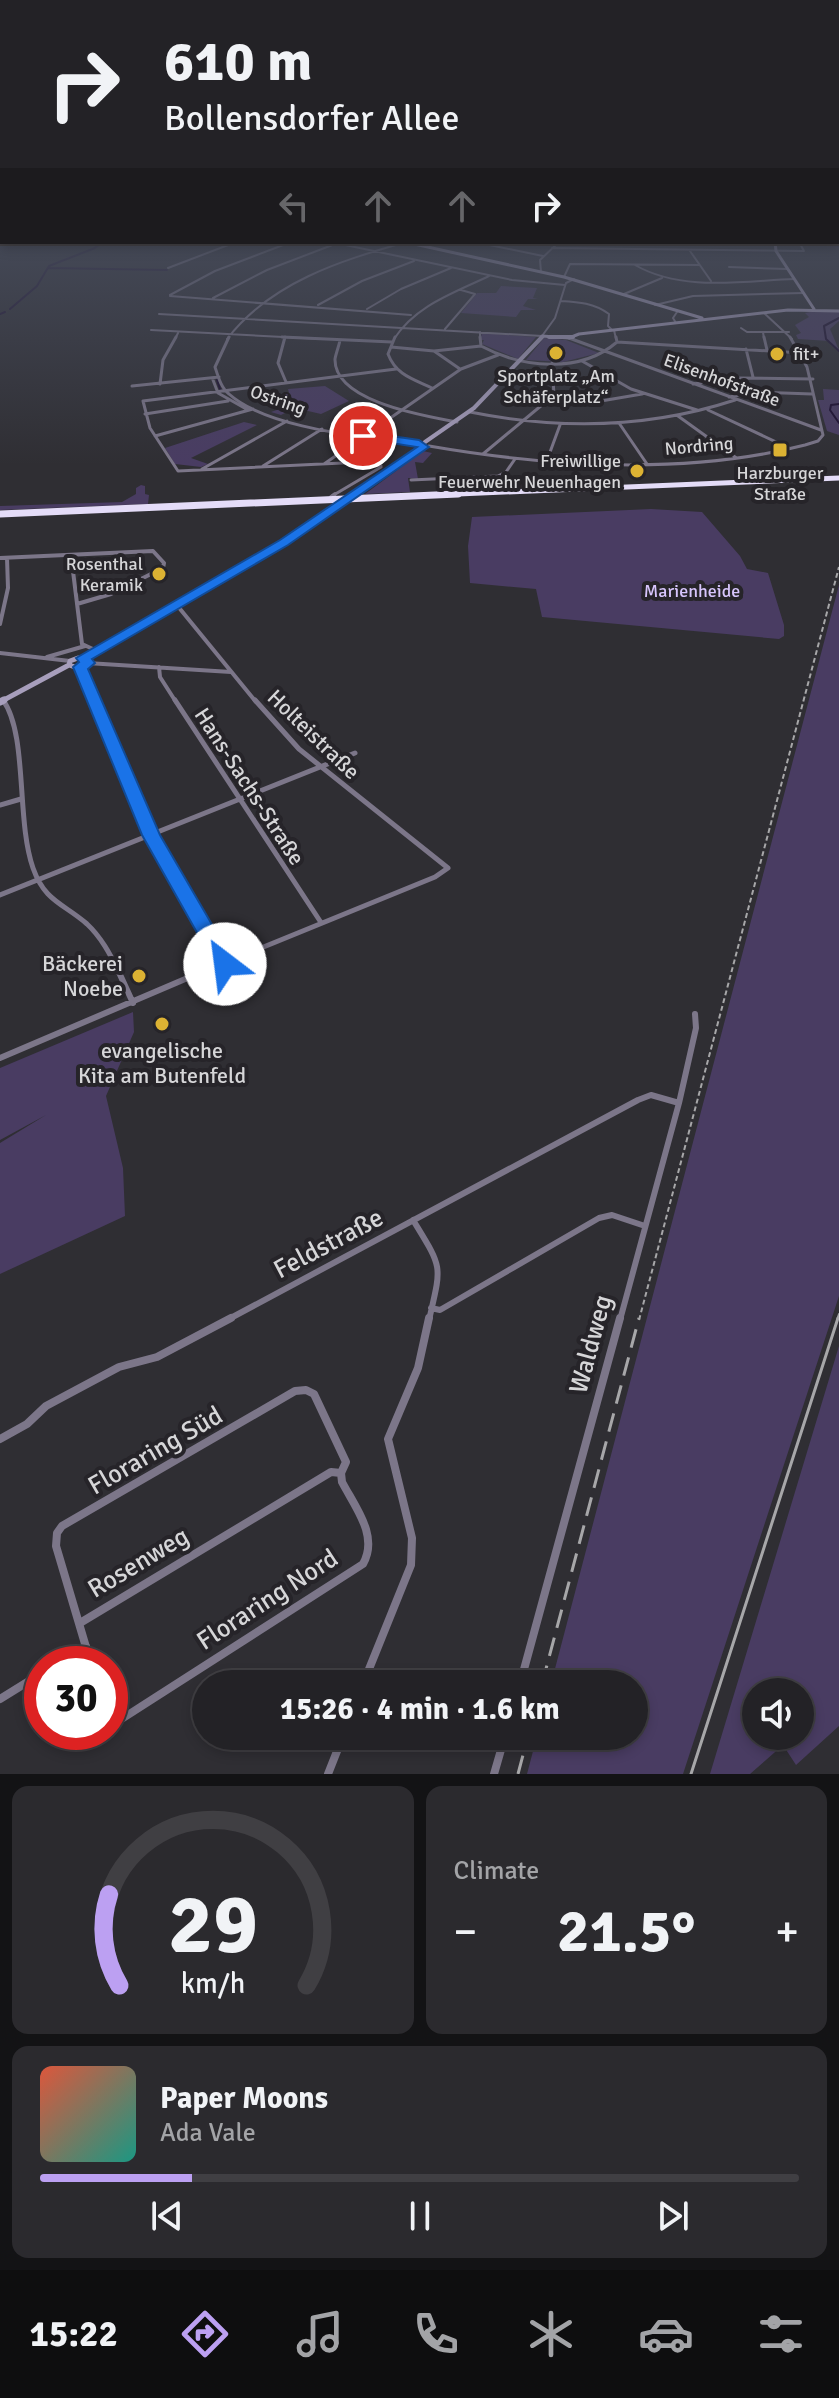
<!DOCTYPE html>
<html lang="en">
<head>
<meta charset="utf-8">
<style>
  body { margin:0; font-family:Signika,sans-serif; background:#2b2a2e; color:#f1f3f6; height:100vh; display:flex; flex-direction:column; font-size:30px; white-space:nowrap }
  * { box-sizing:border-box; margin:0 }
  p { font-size:26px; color:#a3a4a7 }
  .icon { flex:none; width:44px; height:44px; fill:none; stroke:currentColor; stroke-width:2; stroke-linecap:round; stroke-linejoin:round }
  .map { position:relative; height:1774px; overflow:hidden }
  .drawer { display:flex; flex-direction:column; gap:12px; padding:12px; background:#131315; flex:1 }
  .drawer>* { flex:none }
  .top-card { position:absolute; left:0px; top:0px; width:840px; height:244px; box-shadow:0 4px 12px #0003,0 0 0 2px #403f43; background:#232226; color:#f1f3f6; overflow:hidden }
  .controls { position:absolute; left:742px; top:1678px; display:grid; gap:16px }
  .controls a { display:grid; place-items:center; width:72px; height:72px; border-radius:50%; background:#232226; box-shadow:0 4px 12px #0003,0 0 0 2px #403f43; font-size:40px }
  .speed { position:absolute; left:24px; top:1646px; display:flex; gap:16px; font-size:40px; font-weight:700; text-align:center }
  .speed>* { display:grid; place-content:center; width:104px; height:104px; border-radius:50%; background:#232226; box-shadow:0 4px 12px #0003,0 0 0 2px #403f43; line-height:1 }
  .speed .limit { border:12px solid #d22; background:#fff; color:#111 }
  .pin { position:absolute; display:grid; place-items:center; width:68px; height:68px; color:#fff; margin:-34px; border:4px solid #fff; border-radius:50%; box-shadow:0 2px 8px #0007 }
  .me { position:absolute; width:88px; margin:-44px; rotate:330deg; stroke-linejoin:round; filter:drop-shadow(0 0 6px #0008) }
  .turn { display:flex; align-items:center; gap:28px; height:168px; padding:0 32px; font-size:36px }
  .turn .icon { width:104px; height:104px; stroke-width:2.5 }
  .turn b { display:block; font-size:56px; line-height:68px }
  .lanes { display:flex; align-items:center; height:76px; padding:0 32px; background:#0003; justify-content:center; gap:40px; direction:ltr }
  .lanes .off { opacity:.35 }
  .big { font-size:60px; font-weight:700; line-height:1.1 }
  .drawer .widget { flex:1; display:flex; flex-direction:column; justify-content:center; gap:12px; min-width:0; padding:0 28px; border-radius:16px; background:#2b2a2e }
  .drawer .dial { align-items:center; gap:0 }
  .dial svg { height:208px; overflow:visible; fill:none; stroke:#403f43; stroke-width:7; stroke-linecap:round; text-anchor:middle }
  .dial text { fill:#f1f3f6; stroke:none }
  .song { display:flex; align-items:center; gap:24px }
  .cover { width:96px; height:96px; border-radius:12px; background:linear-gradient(135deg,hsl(10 70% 55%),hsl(170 70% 35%)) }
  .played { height:8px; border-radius:4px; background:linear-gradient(90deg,#bca0f2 20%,#403f43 20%) }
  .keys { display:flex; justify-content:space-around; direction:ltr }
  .heat { display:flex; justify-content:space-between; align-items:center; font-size:44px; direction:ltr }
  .drawer .tiles { flex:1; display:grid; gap:12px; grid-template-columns:1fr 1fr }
  .widget:last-child { grid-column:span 2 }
  .trip { position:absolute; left:192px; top:1670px; width:456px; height:80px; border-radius:40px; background:#232226; box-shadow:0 4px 12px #0003,0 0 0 2px #403f43; font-weight:700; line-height:80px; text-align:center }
  .tab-bar { display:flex; height:128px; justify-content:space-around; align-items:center; background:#0e0e0f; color:#a3a4a7 }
  .tab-bar .icon { width:56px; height:56px }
  .tab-bar .selected { color:#bca0f2 }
  .tab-bar b { font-size:36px; color:#f1f3f6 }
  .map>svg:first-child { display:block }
  .green { fill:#493c62; fill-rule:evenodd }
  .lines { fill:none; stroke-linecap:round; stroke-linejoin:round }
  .stream { stroke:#1c0e30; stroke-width:2 }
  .street-far5 { stroke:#7c7689; stroke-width:2 }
  .street-far4 { stroke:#7c7689; stroke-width:3 }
  .street-far3 { stroke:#7c7689; stroke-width:4 }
  .street-far2 { stroke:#7c7689; stroke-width:5 }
  .street-far1 { stroke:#7c7689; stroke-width:6 }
  .street { stroke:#7c7689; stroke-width:8 }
  .secondary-far3 { stroke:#a79ebc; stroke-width:3 }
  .secondary-far2 { stroke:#a79ebc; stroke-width:4 }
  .secondary-far1 { stroke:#a79ebc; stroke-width:5 }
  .secondary { stroke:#a79ebc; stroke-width:7 }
  .highway-far1 { stroke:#e4dcf8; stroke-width:5 }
  .highway { stroke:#e4dcf8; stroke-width:7 }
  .tram-far1 { stroke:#a7a7a9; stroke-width:2 }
  .tram { stroke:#a7a7a9; stroke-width:3 }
  .rail-far1 { stroke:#a7a7a9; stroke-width:2; stroke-dasharray:5 3; stroke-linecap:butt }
  .rail { stroke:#a7a7a9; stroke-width:3; stroke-dasharray:19 10; stroke-linecap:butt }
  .secondary-bridge-far1 { stroke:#a79ebc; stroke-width:4 }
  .secondary-bridge { stroke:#a79ebc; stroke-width:5 }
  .route { fill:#1a73e8; stroke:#114b97; stroke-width:2 }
  .poi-dot { fill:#dcb233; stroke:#262429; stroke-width:3 }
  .labels { text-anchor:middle; stroke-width:8; stroke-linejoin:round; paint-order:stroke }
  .far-poi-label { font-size:18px; fill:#d6d6d8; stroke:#262429 }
  .far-street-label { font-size:18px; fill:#d6d6d8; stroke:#262429 }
  .far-park-label { font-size:18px; fill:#d7c5fc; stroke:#262429 }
  .street-label { font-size:22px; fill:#d6d6d8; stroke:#262429 }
  .poi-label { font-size:22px; fill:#d6d6d8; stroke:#262429; text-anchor:end }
  .near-street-label { font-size:26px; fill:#d6d6d8; stroke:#262429 }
</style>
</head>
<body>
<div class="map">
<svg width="839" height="1774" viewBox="0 0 839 1774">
  <rect width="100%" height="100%" fill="#2f2e33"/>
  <path class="green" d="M501,286l36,2 -4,10 5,1h-10l-5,7 13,4h-15l-5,7 -55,-4 16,-20h19z
    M814,311l25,1v9l-9,8 9,21 -10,-9 -31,-2 -2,-4 5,-2 -6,-8 14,-8 -4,-4z
    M482,333l54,4 -18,22 -36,-15 2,-4h-4z
    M544,338l22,2 33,13 -36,9 -37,-2z
    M325,386l24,15 -28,13 -26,-6 -14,7 -10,-3 17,-6 -14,-9 15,-4 -1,-4z
    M823,389l16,1v45l-12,-4 -9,-31h6z
    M244,422l13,3 -66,33 17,6 -7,3 -26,-3 -10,-16z
    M423,451l9,2 -9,10 -8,-1 3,17 -10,-1 2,14 -45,2z
    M141,485l4,1v8l4,1 -1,9 -148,6v-4l122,-4 14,-8v-6z
    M651,509l51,3 38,44 7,13 21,4 16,52v11l-5,3 -237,-22 -6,-28 -66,-6 -2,-37 4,-29z
    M839,585v711l-156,478h-156l10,-38h97v-52h-83z
    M133,1012l1,20 -28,64 17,72 2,48 -125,58v-131l46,-28 -46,25v-72z
    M839,1346v380l-43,39 -13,-20 -33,29h-40zM800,1692v44h-44v-44z"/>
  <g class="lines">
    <path class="stream" d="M825,242l-4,2 18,2
      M48,268l119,2
      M10,309l27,-23 12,-20 46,-18 7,-6
      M0,314l5,-2
      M839,318l-15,8 2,13 13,12
      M217,380l3,9
      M839,404l-8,1 -1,5 9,13"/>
    <path class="street-far5" d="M331,242l181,38 53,5
      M475,242l68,14
      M552,248l252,3 -5,-9
      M690,251l21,30
      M635,265c47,27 107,16 159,14
      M729,267l58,2
      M168,268l68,-26
      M541,272l-1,-12 19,-18
      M564,277l6,-13 129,1
      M624,294l38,-16
      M170,295l45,-24 76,-29
      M170,296l241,19
      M213,298l54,-28 68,-26
      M561,301c18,1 33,2 48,13l-1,12 4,4
      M318,305l44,-24 52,-20
      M655,305l38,-9 110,-3
      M367,309l34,-20 50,-21
      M764,313l28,26
      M159,314l383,22 13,-18 11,-35 8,-4
      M676,323l-3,-5 4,-6
      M741,328l6,4h42
      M445,329l30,-35 -14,-4
      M151,330l171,9
      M614,330l2,9
      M480,332v7
      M763,332l1,7
      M175,339l3,-6
      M227,339c44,-57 113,-78 179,-97
      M394,339c22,-34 60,-46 95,-63"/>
    <path class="street-far4" d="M229,337l-14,30c3,9 6,21 14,27 39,35 138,43 189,51
      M282,337l110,5
      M285,337l-7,26 8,19
      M395,337l-7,17c8,21 25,25 44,34
      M480,337l1,9c41,22 99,28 136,-4l-1,-5
      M764,337l3,13
      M569,338l252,92
      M340,340c-1,6 -4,13 -5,19 -1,43 91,57 122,63
      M617,342l185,11
      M391,347l43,4 47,-5
      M746,349l7,28
      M434,351l26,18
      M582,361l49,28 66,21
      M213,380l5,13 30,17
      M160,384l3,-24 13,-23
      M693,384l45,-6 75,1
      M132,386l87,-9
      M729,397l27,-5 56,2
      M549,401h52l41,-7
      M708,410l81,38
      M470,412c90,18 177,17 265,-12
      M145,414l83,-13
      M678,416l57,41
      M619,423l28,41
      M155,436l98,-27
      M429,446c122,21 255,30 376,-1l13,-4 5,-6 -16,-68 -17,-30
      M483,454l71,-59 -2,-32
      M546,463l14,-38
      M324,464l137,-95 37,-14
      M263,466l59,-37
      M381,466l-18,-4 -185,9 -28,-43 -7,-27 253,-32
      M202,469l85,-48
      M411,480l87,-4 8,-4 9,-13
      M332,496l49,-29"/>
    <path class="street-far3" d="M331,497l4,-3
      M71,555l11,89 13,6
      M0,558l153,-7 11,12 -1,5 -52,26 -34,10
      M176,604l80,98
      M0,624l8,-36 -1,-30
      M0,653l70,8
      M47,657l38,-11
      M87,663l144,9
      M81,667l15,35
      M159,667l1,10 16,25"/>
    <path class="street-far2" d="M3,700c25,35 13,120 30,168 12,34 30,35 54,56 14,13 23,30 31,46
      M95,700l56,135 74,129
      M175,700l145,221
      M0,805l21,-6
      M0,895l355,-142
      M207,970l228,-93 13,-9 -149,-119 -44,-49"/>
    <path class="street-far1" d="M117,968l16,35
      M0,1058l211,-90
      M413,1220c30,49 29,44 16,100
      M431,1308l9,2 159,-92 13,-3 33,11
      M227,1320l411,-220 13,-5 28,8
      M620,1320l59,-217 17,-75 -1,-14"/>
    <path class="street" d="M0,1439l27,-15 19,-18 73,-39 38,-10 74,-39
      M80,1623l251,-151 10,1 5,-11 -32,-68 -8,-4 -11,1 -233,135 -5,7 -1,13 35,118
      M57,1664l29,-18
      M363,1684l48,-119 1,-27 -24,-99 30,-71 11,-50
      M520,1684l100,-366
      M0,1699l42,-26
      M110,1720h10l243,-156c16,-28 -8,-57 -21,-82l-1,-9
      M328,1774l15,-38
      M494,1774l11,-38"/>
    <path class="secondary-far3" d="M405,242l159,35 138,41
      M775,242l1,9 38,58
      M540,339l2,-3 27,2 10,-4 209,-24 51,1"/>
    <path class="secondary-far2" d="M549,337h24
      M425,442l49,-34 68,-71
      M354,494l70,-47"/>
    <path class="secondary-far1" d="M78,658l7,1 2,4 -9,5 -9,-3 1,-4z
      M83,658l201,-116 42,-28
      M0,702l69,-37"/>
    <path class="secondary" d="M0,702l4,-2"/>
    <path class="highway-far1" d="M412,496l427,-18"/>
    <path class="highway" d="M0,514l458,-20"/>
    <path class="tram-far1" d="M837,1320l2,-6"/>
    <path class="tram" d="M691,1774l147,-456"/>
    <path class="rail-far1" d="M639,1320l200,-753"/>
    <path class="rail" d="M542,1684l97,-366
      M518,1774l10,-38"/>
    <path class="secondary-bridge-far1" d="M351,496l3,-2"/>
    <path class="secondary-bridge" d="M326,514l28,-20"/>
  </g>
  <linearGradient id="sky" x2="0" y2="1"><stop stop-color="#1a191c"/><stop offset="0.46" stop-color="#474c5b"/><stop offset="1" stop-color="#474c5b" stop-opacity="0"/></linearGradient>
  <rect width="839" height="465" fill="url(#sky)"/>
  <path class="route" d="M363,432l56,8 10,7 -141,98 -196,114 3,4 -7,6 72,166 75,129 -3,6h-14l-76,-135 -69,-168 6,-5 -3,-4 204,-118 137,-93 -58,-9v-5z"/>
  <g class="poi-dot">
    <circle cx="556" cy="353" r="8"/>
    <circle cx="777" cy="354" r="8"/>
    <rect x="772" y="442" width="16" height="16" rx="4"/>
    <circle cx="637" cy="471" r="8"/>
    <circle cx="159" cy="574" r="8"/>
    <circle cx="139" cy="976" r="8"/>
    <circle cx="162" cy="1024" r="8"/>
  </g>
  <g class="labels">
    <g class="far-poi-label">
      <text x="793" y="360" text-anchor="start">fit+</text>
      <text x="556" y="382">Sportplatz „Am<tspan x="556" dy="21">Schäferplatz“</tspan></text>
      <text x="621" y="467" text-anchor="end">Freiwillige<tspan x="621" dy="21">Feuerwehr Neuenhagen</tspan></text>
      <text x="780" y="479">Harzburger<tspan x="780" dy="21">Straße</tspan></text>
      <text x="143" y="570" text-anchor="end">Rosenthal<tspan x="143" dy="21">Keramik</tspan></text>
    </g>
    <g class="far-street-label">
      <text transform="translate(722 380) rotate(20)" y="6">Elisenhofstraße</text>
      <text transform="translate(278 400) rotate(19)" y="6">Ostring</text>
      <text transform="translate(699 446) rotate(-5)" y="6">Nordring</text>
    </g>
    <g class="far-park-label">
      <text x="692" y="597">Marienheide</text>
    </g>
    <g class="street-label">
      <text transform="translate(314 734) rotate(44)" y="8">Holteistraße</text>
      <text transform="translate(250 786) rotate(57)" y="8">Hans-Sachs-Straße</text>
    </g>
    <g class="poi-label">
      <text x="123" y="971">Bäckerei<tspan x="123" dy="25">Noebe</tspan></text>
      <text x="162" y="1058" text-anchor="middle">evangelische<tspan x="162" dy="25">Kita am Butenfeld</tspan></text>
    </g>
    <g class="near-street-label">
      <text transform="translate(328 1243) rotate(-28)" y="9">Feldstraße</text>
      <text transform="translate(590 1344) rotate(-75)" y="9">Waldweg</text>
      <text transform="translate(155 1450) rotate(-30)" y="9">Floraring Süd</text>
      <text transform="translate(138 1562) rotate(-31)" y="9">Rosenweg</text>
      <text transform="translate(267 1599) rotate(-33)" y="9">Floraring Nord</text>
    </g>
  </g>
</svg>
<div class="controls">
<a><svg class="icon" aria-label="sound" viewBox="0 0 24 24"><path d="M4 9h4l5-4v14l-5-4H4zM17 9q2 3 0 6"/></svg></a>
</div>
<div class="speed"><div class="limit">30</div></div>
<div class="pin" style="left:363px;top:436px;background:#d93025"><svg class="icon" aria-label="arrive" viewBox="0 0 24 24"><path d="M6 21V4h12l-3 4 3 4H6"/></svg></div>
<svg class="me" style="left:225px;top:964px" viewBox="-20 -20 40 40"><circle r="19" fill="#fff"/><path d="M0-13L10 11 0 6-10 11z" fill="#1a73e8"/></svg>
<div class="trip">15:26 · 4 min · 1.6 km</div>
<div class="top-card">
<div class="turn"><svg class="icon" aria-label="right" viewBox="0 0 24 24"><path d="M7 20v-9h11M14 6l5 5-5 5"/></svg><div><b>610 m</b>Bollensdorfer Allee</div></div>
<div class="lanes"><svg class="icon off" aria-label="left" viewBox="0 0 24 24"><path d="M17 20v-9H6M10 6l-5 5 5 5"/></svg><svg class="icon off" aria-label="ahead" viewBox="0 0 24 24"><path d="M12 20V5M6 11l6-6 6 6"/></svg><svg class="icon off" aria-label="ahead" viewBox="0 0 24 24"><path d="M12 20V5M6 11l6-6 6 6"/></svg><svg class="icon" aria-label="right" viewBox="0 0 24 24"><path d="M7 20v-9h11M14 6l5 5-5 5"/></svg></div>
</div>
</div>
<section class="drawer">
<div class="tiles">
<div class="widget dial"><svg viewBox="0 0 100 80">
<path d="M14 69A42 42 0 1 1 86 69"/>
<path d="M14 69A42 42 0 0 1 10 34" stroke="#bca0f2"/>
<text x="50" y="56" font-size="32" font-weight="700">29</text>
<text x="50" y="72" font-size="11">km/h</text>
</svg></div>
<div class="widget"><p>Climate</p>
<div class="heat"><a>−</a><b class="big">21.5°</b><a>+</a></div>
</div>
<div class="widget">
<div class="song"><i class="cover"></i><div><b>Paper Moons</b><p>Ada Vale</p></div></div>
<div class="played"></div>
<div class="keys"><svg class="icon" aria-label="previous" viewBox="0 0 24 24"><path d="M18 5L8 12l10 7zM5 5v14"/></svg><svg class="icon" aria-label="pause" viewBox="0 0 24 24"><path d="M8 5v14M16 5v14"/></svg><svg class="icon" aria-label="next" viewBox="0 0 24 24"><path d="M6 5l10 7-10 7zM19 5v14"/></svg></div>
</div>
</div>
</section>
<nav class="tab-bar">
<b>15:22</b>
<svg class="icon selected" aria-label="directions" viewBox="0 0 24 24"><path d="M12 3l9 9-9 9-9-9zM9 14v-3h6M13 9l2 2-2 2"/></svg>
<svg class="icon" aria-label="music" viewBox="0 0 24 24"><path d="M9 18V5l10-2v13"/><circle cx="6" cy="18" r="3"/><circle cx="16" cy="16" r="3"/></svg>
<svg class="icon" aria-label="phone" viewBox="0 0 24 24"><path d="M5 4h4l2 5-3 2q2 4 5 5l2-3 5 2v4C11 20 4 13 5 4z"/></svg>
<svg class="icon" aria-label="climate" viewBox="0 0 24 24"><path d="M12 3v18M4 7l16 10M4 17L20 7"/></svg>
<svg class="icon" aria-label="car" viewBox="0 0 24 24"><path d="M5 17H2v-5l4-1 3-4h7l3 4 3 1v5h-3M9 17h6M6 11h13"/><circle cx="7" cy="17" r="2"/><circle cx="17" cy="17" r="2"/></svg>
<svg class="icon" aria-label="filters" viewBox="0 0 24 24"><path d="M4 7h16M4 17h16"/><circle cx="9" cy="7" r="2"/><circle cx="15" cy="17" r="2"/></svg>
</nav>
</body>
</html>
